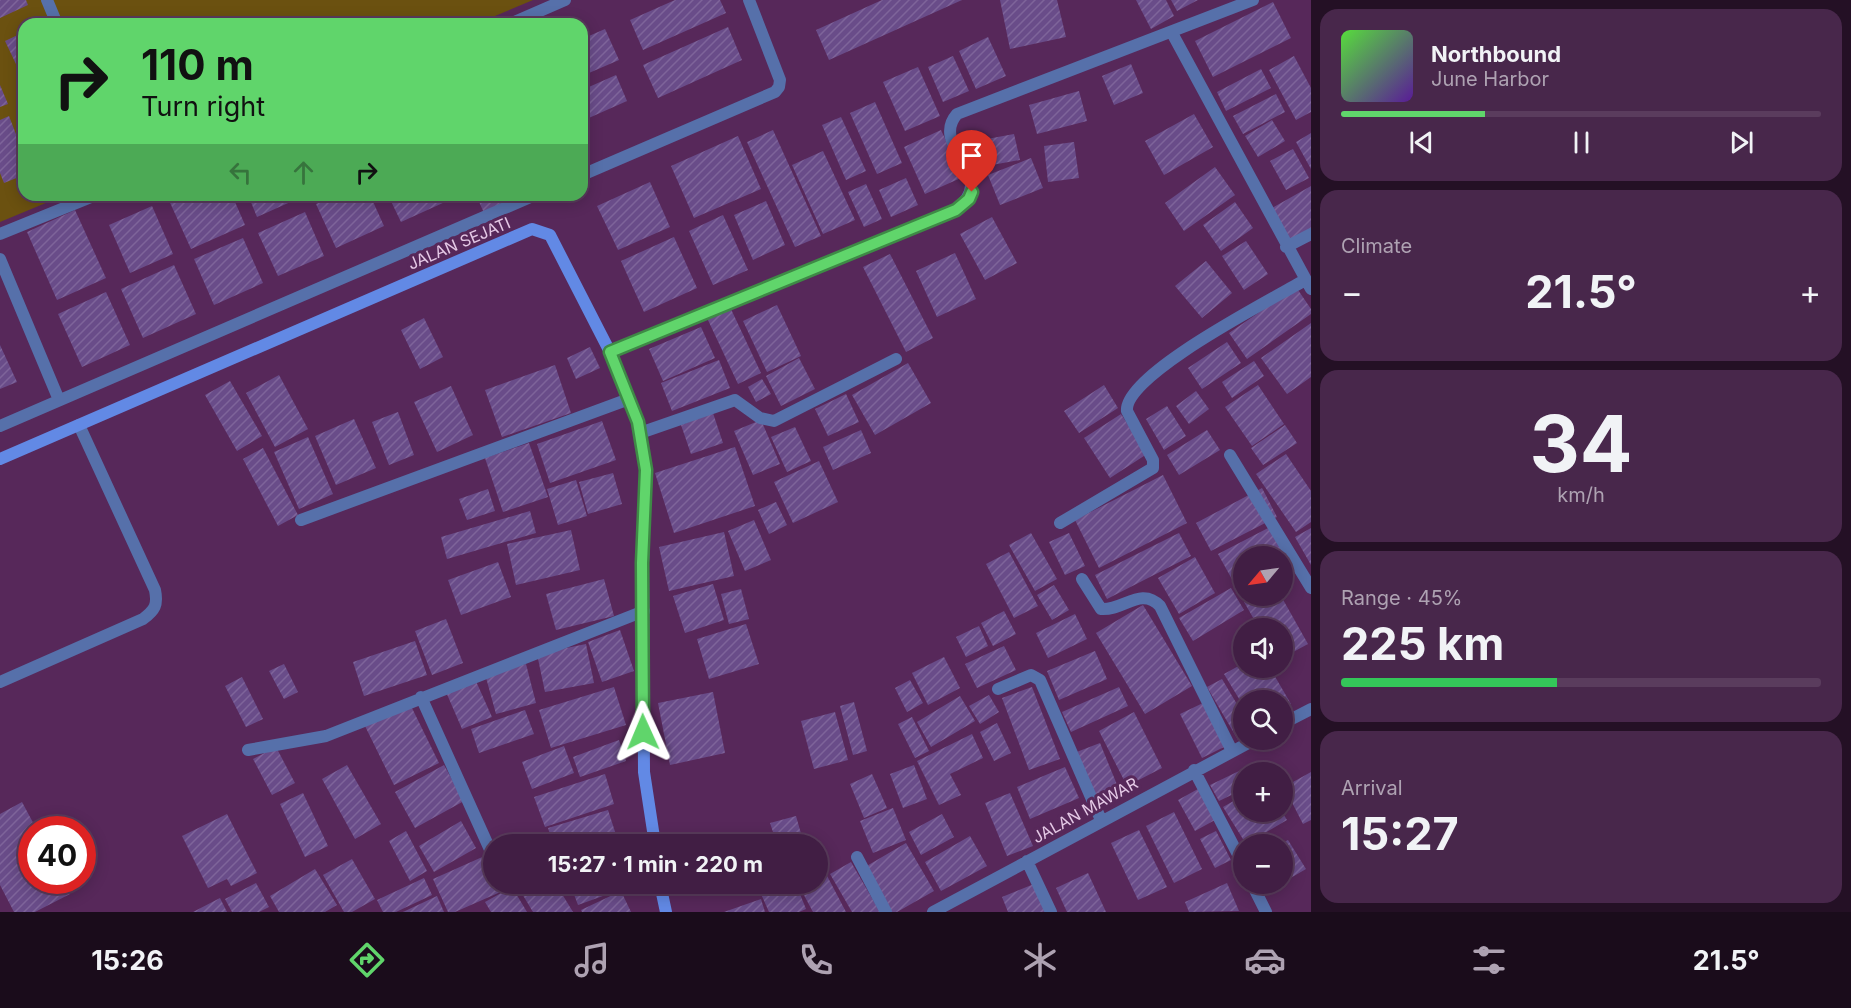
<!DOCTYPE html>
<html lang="en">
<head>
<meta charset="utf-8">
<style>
  body { margin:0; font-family:Inter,sans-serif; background:#48274b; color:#f1f3f6; height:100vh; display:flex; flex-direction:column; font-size:22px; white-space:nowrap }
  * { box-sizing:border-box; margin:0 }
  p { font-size:20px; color:#aea2b2 }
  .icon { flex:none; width:33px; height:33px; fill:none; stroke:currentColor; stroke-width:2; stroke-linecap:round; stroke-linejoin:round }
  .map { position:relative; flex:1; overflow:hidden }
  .drawer { display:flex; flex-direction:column; gap:9px; padding:9px; background:#241025; width:540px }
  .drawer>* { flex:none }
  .hud { position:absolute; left:18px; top:18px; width:570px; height:183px; border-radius:18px; box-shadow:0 3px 15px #0003,0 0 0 2px #5a3c5d; background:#60d56b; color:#111; overflow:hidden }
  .needle { width:39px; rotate:241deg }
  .fabs { position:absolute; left:1233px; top:546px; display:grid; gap:12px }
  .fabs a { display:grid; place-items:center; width:60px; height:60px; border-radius:50%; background:#411e44; box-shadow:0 3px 15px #0003,0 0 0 2px #5a3c5d; font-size:30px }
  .speed { position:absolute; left:18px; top:816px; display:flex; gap:12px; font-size:30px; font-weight:700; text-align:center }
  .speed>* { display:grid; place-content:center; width:78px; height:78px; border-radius:50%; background:#411e44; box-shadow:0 3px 15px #0003,0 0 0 2px #5a3c5d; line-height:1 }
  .speed .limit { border:9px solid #d22; background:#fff; color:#111 }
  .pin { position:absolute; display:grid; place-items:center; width:51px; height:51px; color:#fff; margin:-62px -26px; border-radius:50% 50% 50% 0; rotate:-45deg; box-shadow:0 0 6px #0007 }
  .pin .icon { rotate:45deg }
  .me { position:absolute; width:66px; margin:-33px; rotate:359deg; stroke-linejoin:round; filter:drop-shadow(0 0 4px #0008) }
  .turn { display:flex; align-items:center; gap:21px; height:126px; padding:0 24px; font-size:27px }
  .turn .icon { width:78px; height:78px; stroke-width:2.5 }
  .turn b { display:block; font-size:42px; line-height:51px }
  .lanes { display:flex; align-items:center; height:57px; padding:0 24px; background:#0003; justify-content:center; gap:30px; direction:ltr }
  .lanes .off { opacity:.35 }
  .big { font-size:45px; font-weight:700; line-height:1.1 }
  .drawer .widget { flex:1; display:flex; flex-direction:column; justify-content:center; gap:9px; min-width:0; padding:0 21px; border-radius:18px; background:#48274b }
  .drawer .dial { align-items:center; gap:0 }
  .dial b { font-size:78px; line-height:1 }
  .song { display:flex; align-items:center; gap:18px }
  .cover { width:72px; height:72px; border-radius:9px; background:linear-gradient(135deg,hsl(110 70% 55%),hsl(270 70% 35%)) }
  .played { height:6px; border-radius:3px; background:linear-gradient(90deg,#60d56b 30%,#5a3c5d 30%) }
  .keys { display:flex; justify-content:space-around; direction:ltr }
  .heat { display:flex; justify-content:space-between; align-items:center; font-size:33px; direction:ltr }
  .charge { height:9px; border-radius:4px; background:linear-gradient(90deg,#34c759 45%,#5a3c5d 0) }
  .trip { position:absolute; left:483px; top:834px; width:345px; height:60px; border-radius:30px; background:#411e44; box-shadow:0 3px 15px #0003,0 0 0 2px #5a3c5d; font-weight:700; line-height:60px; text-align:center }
  .dock { display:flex; height:96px; justify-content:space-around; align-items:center; background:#1a0c1b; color:#aea2b2 }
  .dock .icon { width:42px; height:42px }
  .dock .current { color:#60d56b }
  .dock b { font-size:27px; color:#f1f3f6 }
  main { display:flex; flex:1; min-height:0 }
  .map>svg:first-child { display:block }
  .green { fill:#6b5110 }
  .building { fill:url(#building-hatch) }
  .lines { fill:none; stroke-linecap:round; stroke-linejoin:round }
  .lane { stroke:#5670aa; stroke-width:12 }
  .street { stroke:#5670aa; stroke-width:12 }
  .secondary { stroke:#6289e5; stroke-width:12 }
  .route-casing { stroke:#3e8a46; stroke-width:15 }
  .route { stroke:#60d56b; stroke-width:10 }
  .labels { text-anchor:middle; stroke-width:6; stroke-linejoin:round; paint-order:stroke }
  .street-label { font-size:16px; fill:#e5c9e6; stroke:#57285a }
</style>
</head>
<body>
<main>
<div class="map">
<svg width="1311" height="912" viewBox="0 0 1311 912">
  <defs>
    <pattern id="building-hatch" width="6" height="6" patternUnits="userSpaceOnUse" patternTransform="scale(1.5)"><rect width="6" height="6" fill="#694c89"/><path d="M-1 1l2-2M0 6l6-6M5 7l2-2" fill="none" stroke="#7e649a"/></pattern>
  </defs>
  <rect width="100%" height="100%" fill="#57285a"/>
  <path class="green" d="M0,0h533l-57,24h-452v171h41l-65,27z"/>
  <path class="building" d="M0,0h26l2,5 -28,13z
    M675,0h45l6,13 -83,37 -13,-30z
    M882,0h80l-133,60 -13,-30z
    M1000,0h57l9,37 -56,12z
    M1136,0h30l8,16 -23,13z
    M1171,0h27l-21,11z
    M1273,2l18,36 -78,39 -18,-36z
    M728,27l14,33 -84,38 -15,-33z
    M605,29l14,31 -37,16v-37z
    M24,32v49l-19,-40z
    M988,37l18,39 -30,13 -17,-38z
    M953,56l16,35 -26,11 -15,-35z
    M1294,56l17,32v24l-15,8 -27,-50z
    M1131,64l12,29 -29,12 -12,-29z
    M918,67l22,49 -35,15 -22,-49z
    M1261,69l10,19 -45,23 -9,-19z
    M616,75l11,26 -45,20v-31z
    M0,85l8,19 -8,3z
    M1079,91l8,30 -50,13 -8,-29z
    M1276,94l9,18 -42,22 -10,-18z
    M875,102l27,61 -25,11 -27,-61z
    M1194,114l19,33 -49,28 -19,-34z
    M9,116l15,39v20l-20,8 -4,-10v-53z
    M841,117l25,54 -20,9 -24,-55z
    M1272,120l13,21 -27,16 -13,-21z
    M773,130l48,106 -26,11 -48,-105z
    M941,130l22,47 -38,17 -21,-47z
    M1311,133v36l-15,-27z
    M1014,134l6,26 -28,5 -5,-26z
    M738,136l23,53 -67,29 -23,-52z
    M1074,142l5,36 -31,4 -4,-36z
    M1293,149l16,29 -23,12 -16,-29z
    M823,151l32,69 -32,14 -31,-69z
    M1031,158l12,30 -43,17 -12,-30z
    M1215,167l20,28 -51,36 -19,-28z
    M906,178l12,27 -27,12 -12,-27z
    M650,182l20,45 -52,23 -21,-44z
    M866,184l16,35 -18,8 -16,-35z
    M1311,186v43l-21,11 -18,-32z
    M232,195l13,30 -54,24 -24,-53z
    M248,195h58l-49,22z
    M336,195h34l14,31 -48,22 -20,-44z
    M388,195h67l1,2 -55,25z
    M476,195h47l-39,18z
    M766,201l19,44 -32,15 -19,-45z
    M1235,202l18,26 -32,23 -18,-26z
    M152,206l21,48 -43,19 -21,-48z
    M75,210l31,68 -49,22 -30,-68z
    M305,212l19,44 -46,20 -20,-43z
    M723,215l25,55 -35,15 -24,-54z
    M992,217l25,46 -32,17 -25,-46z
    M674,237l23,51 -53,24 -23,-51z
    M243,238l20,45 -49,22 -20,-46z
    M1246,241l22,33 -24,16 -22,-34z
    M955,253l21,46 -39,18 -21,-46z
    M890,254l43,84 -27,14 -43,-85z
    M1206,261l26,32 -30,25 -27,-32z
    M174,265l22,49 -53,24 -22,-49z
    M1296,287l15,22v5l-64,45 -18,-26z
    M106,292l24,53 -48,22 -24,-53z
    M777,305l24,51 -34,16 -24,-51z
    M730,307l31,66 -23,11 -31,-66z
    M424,318l19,39 -23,12 -19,-39z
    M1311,323v54l-24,17 -26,-36z
    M701,327l14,31 -52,23 -14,-32z
    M1227,342l14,21 -39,26 -14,-21z
    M0,345l17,37 -17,7z
    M590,347l10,21 -24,11 -9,-21z
    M799,358l16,31 -34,17 -15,-30z
    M719,360l11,28 -58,23 -11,-28z
    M1254,361l10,15 -32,22 -10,-16z
    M908,363l23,40 -56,32 -23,-40z
    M555,365l16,48 -69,24 -17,-47z
    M279,375l29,54 -33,18 -29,-54z
    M762,379l9,15 -15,8 -8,-15z
    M230,381l32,55 -25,15 -32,-56z
    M1104,385l14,23 -39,25 -15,-22z
    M1258,385l26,39 -32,22 -27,-39z
    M451,386l22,49 -36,17 -23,-50z
    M1196,391l13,18 -20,15 -13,-18z
    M846,394l13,28 -31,14 -13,-27z
    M1167,406l19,30 -22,14 -18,-31z
    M398,412l16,43 -25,10 -17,-43z
    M713,413l10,30 -32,11 -10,-29z
    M1121,414l26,40 -37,24 -26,-40z
    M354,419l22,49 -40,17 -21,-49z
    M761,420l19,44 -27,11 -19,-44z
    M602,421l14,39 -66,23 -13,-39z
    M1285,425l12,18 -34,22 -12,-17z
    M795,427l16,34 -24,11 -16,-35z
    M861,430l10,23 -38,17 -10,-23z
    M1207,430l13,20 -41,25 -12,-20z
    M308,437l25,57 -34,15 -25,-57z
    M529,443l19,54 -45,15 -18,-54z
    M735,447l20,59 -81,27 -19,-60z
    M263,448l35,67 -20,11 -35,-67z
    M1286,454l25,37v31l-15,10 -40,-58z
    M819,461l19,41 -45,21 -19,-41z
    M613,473l9,31 -34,10 -9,-32z
    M1163,475l24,48 -88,45 -24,-48z
    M576,480l11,36 -29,9 -11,-36z
    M1262,488l15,29 -66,34 -15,-28z
    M488,489l7,22 -28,9 -8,-21z
    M776,502l11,23 -18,9 -11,-24z
    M530,511l6,22 -89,26 -6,-22z
    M754,520l17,40 -26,11 -17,-40z
    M1274,525l15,29 -5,2h-40v22l-10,5 -16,-29z
    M1311,528v37l-16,-28z
    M571,530l9,40 -64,15 -9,-41z
    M724,532l10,44 -65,15 -10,-44z
    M1031,533l26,46 -22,12 -26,-46z
    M1069,533l16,33 -20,9 -16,-33z
    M1179,533l12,23 -84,43 -12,-24z
    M1009,552l29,54 -24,12 -28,-54z
    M1195,557l20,36 -36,21 -21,-36z
    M498,562l13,35 -50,18 -13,-35z
    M604,579l10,37 -58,14 -10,-36z
    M713,584l11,36 -39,13 -12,-37z
    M1054,585l15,25 -17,10 -15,-25z
    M1231,588l13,22 -51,31 -14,-23z
    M741,589l8,30 -20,5 -8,-30z
    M1255,596h26l27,48 -26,14v-30h-23l-15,-26z
    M1143,605l49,81 -47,28 -49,-81z
    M1004,611l12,23 -23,12 -12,-23z
    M1075,614l12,25 -39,19 -12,-25z
    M446,619l17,44 -31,12 -17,-44z
    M746,624l13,40 -50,15 -12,-40z
    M979,626l9,20 -22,11 -10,-20z
    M620,630l14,41 -32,11 -14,-40z
    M415,641l12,34 -63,21 -11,-34z
    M586,644l8,39 -49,9 -8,-38z
    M1004,646l12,24 -39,18 -12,-24z
    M1095,651l12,28 -48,21 -12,-29z
    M944,657l16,31 -32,17 -16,-32z
    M1244,663v5h26l21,36 -9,5v-9h-38v7l-20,-33z
    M284,664l14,28 -14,7 -15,-28z
    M526,664l10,39 -40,11 -11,-40z
    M242,677l21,42 -17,8 -21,-41z
    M475,679l17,38 -30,12 -16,-37z
    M1222,679l22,37v21l-6,3 -31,-53z
    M910,680l13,23 -16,9 -12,-24z
    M614,687l12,38 -75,23 -12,-38z
    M1032,687l28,72 -31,11 -27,-72z
    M1119,687l9,19 -57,26 -9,-20z
    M713,692l12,61 -55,12 -12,-62z
    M989,695l10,17 -19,12 -11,-18z
    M960,696l15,25 -44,26 -14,-25z
    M854,702l13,49 -14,4 -13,-49z
    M1203,703l21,44 -22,11 -22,-44z
    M410,704l29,59 -45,22 -29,-59z
    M525,710l9,24 -55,19 -8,-24z
    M835,712l13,48 -34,9 -13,-48z
    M1134,712l28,56 -35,18 -28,-55z
    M912,717l17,34 -14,7 -17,-34z
    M997,723l14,30 -17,8 -14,-29z
    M972,734l11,24 -33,16 11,21 -22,10 -22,-44z
    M619,740l7,21 -46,16 -7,-20z
    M1100,743l20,49 -25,11 -21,-50z
    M564,746l10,27 -42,16 -10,-27z
    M276,747l19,36 -23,12 -19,-36z
    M1260,761l6,11h-22v17l-25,12 -9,-16z
    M347,765l34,59 -26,15 -33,-60z
    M444,765l20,36 -49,27 -20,-36z
    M914,765l13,34 -24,9 -13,-34z
    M1065,767l14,31 -49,21 -13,-32z
    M1311,772v48l-8,4 -19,-37z
    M605,774l9,30 -69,23 -11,-30z
    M872,774l15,34 -23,10 -14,-34z
    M1198,789l17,31 -20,11 -17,-31z
    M303,793l25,53 -23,11 -25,-53z
    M1010,793l23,53 -26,10 -22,-53z
    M1244,795v17h38l5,8 -41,24 -23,-37z
    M22,802l15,28h-5v50h31l7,14 -35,18h-21l-14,-27v-71z
    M893,808l13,32 -33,13 -13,-32z
    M608,810l11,34h-66l-5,-16z
    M1174,812l28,57 -28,14 -28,-57z
    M227,814l30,59 -26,13 -4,-7 -19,9 -26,-52z
    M942,814l12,23 -33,18 -12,-23z
    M796,816l8,28h-27l-7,-21z
    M461,821l15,27 -42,24 -15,-26z
    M1139,830l28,57 -29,13 -27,-57z
    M406,831l21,40 -17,10 -21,-40z
    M1216,831l15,29 -16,8 -15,-29z
    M970,836l17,30 -46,25 -16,-29z
    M1288,840l18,29 -24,14v-40z
    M906,843l28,48 -37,21h-5l-27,-45z
    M489,854l5,10v20h8l3,6 -50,22h-7l-15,-33z
    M352,859l23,40 -23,13h-8l-21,-37z
    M851,862l29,50h-28l-22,-38z
    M315,869l22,36 -12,7h-46l-9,-16z
    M824,870l22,42h-33l-15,-28h20v-10z
    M1088,873l18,39h-39l-11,-24z
    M424,878l8,17 -36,17h-13l-6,-12z
    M256,883l13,24 -10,5h-27l-7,-13z
    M1227,883l12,28 -50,1 -4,-10z
    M535,884h21l17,28h-40l-12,-20z
    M570,884h66l-58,21z
    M787,884h9l10,25 -7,3h-30l-8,-18z
    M1034,884l12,28h-38l-6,-15z
    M512,887l15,25h-36l-6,-10z
    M621,891l10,21h-49l-1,-2z
    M437,896l7,16h-41z
    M220,898l7,14h-34z
    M761,899l4,13h-41z"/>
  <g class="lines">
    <path class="lane" d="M0,682l143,-63c12,-9 15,-14 12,-29l-76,-165"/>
    <path class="street" d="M47,0l10,24
      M510,24l55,-24
      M1172,33l139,256
      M582,175l193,-83 4,-5 1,-7 -31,-80
      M0,234l96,-39
      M1286,247l25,-13
      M0,259l59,141
      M610,352l345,-142c47,-34 -27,-63 2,-96l296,-114
      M0,426l535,-231
      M640,433l95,-33 25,18 14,3 122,-62
      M1230,455l81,133
      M301,520l328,-121
      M1060,523l93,-55v-8l-26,-49c-4,-36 146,-112 178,-131
      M1082,579l19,30c22,2 40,-23 59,-3l72,145
      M998,689l33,-14 9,5 61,140
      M421,697l71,157
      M1282,724l29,-15
      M248,750l78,-14 318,-125
      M1194,770l50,96
      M857,857l29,55
      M1027,861l24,51
      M1252,884l14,28
      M933,912l321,-172"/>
    <path class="secondary" d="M0,459l532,-230 18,6 60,117 28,70 8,48 -3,93 1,209 11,72
      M660,884l6,28"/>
  </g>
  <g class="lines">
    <g class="route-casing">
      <path id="route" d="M643,732l-1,-169 4,-93 -8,-48 -28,-70 346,-142 13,-11 3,-7"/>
    </g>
    <use href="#route" class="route"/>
  </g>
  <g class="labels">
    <g class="street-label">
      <text transform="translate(459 243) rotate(-23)" y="6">JALAN SEJATI</text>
      <text transform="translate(1085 810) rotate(-29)" y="6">JALAN MAWAR</text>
    </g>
  </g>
</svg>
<div class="fabs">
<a><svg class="needle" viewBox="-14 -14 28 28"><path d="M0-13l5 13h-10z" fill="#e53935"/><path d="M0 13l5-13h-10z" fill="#aea2b2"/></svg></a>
<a><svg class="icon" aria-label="sound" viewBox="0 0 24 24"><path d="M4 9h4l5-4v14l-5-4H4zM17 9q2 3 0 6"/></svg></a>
<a><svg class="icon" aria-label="search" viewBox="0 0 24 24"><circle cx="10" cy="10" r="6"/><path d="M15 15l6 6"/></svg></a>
<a>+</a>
<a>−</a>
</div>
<div class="speed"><div class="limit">40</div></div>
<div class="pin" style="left:972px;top:192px;background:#d93025"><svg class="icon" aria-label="arrive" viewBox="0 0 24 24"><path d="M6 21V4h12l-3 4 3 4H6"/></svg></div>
<svg class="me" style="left:643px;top:732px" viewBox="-20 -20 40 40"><path d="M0-17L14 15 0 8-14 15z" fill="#60d56b" stroke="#fff" stroke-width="4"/></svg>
<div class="trip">15:27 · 1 min · 220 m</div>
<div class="hud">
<div class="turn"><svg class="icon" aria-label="right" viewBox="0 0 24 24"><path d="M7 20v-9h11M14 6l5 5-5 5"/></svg><div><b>110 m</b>Turn right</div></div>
<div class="lanes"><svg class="icon off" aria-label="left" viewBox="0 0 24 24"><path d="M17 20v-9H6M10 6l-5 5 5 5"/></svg><svg class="icon off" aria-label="ahead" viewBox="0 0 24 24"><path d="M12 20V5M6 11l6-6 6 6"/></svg><svg class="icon" aria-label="right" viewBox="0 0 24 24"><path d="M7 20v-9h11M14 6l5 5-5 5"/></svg></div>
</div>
</div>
<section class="drawer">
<div class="widget">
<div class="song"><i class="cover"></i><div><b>Northbound</b><p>June Harbor</p></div></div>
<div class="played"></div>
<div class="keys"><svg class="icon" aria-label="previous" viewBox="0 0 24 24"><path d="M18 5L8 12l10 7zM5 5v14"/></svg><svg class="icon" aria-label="pause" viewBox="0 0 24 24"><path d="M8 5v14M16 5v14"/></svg><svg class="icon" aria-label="next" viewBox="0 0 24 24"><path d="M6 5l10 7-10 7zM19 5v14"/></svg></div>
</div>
<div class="widget"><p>Climate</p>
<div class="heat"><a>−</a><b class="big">21.5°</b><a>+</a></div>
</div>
<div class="widget dial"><b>34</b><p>km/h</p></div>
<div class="widget"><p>Range · 45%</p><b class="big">225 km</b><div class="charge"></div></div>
<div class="widget"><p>Arrival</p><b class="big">15:27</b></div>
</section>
</main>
<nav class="dock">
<b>15:26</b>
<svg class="icon current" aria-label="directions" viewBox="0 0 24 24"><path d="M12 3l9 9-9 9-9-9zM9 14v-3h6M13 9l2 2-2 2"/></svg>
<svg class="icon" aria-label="music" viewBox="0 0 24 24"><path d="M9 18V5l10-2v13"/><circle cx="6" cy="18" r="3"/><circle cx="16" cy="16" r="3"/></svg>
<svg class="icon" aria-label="phone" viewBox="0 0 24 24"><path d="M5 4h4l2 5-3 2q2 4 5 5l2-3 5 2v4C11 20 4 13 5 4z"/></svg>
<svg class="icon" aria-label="climate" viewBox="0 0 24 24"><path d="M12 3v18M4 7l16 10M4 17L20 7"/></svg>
<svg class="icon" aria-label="car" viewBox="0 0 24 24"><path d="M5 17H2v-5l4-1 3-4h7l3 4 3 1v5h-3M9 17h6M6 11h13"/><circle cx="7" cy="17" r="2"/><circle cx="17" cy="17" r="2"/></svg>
<svg class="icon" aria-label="filters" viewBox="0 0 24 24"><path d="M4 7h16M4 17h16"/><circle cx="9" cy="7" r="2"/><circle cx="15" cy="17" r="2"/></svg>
<b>21.5°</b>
</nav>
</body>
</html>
